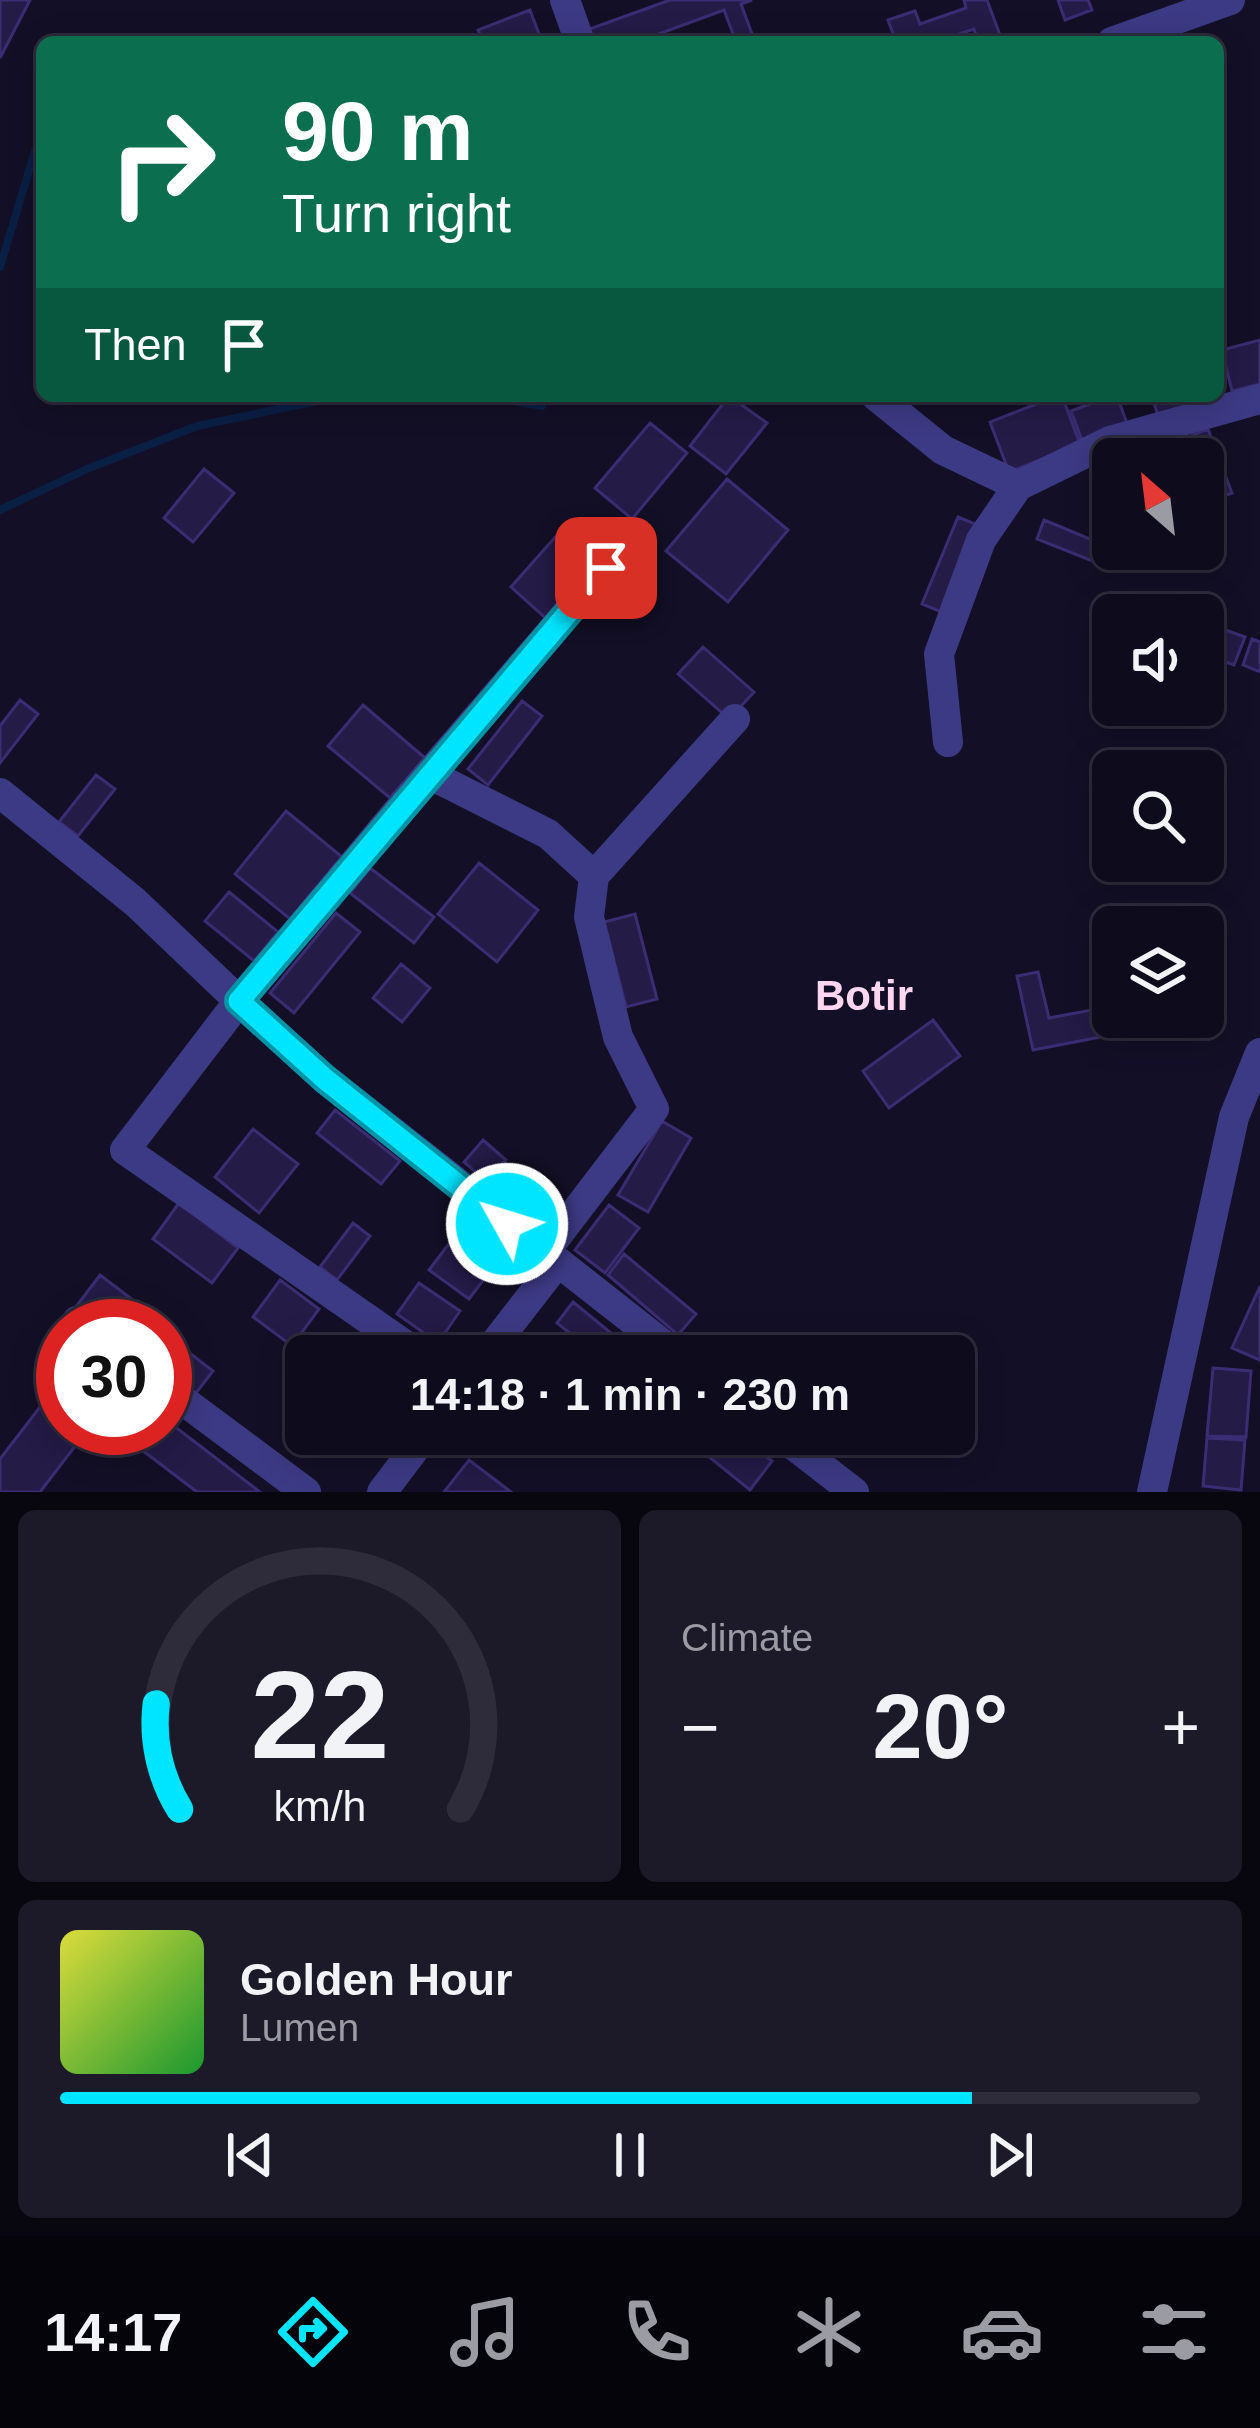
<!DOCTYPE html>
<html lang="en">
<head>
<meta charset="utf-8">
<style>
  body { margin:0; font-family:Arial,sans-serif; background:#1c1929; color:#f1f3f6; height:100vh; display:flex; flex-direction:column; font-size:45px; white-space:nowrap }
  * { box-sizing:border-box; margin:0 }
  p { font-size:39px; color:#9b9ba3 }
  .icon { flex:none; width:66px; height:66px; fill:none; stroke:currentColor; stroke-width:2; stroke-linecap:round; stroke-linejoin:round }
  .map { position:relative; height:1492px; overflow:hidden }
  .side { display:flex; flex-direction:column; gap:18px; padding:18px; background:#08060f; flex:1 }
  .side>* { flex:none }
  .top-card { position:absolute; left:36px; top:36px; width:1188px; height:366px; border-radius:18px; box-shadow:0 6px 30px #0003,0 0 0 3px #2e2b3b; background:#0b6e4f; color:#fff; overflow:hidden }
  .needle { width:78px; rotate:332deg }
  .tools { position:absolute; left:1092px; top:438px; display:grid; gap:24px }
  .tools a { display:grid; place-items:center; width:132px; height:132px; border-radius:18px; background:#0e0b1c; box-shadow:0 6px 30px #0003,0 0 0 3px #2e2b3b; font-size:60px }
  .speed { position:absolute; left:36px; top:1299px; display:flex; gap:24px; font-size:60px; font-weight:700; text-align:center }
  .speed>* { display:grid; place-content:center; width:156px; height:156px; border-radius:50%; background:#0e0b1c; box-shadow:0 6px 30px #0003,0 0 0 3px #2e2b3b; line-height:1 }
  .speed .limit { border:18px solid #d22; background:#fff; color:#111 }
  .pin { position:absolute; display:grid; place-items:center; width:102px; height:102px; color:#fff; margin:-51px; border-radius:24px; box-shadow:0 6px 18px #0006 }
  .me { position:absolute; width:132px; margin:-66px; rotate:309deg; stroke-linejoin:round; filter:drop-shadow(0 0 9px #0008) }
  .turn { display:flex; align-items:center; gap:42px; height:252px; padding:0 48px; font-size:54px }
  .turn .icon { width:156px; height:156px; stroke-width:2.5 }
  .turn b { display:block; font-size:84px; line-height:102px }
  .then { display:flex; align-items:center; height:114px; padding:0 48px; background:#0003; gap:24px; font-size:45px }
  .big { font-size:90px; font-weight:800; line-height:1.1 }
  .side .widget { flex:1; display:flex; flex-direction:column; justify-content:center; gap:18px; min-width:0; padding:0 42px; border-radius:18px; background:#1c1929 }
  .side .dial { align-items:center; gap:0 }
  .dial svg { height:312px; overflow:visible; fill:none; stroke:#2e2b3b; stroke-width:7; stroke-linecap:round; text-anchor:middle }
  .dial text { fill:#f1f3f6; stroke:none }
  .song { display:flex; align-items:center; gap:36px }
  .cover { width:144px; height:144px; border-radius:18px; background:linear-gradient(135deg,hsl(60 70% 55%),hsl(130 70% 35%)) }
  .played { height:12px; border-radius:6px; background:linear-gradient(90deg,#00e5ff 80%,#2e2b3b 80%) }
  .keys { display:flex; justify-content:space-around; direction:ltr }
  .heat { display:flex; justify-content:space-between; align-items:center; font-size:66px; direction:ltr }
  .side .tiles { flex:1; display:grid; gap:18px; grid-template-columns:1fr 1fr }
  .widget:last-child { grid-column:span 2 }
  .trip { position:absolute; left:285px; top:1335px; width:690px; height:120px; border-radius:18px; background:#0e0b1c; box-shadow:0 6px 30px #0003,0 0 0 3px #2e2b3b; font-weight:800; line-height:120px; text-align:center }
  .menu { display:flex; height:192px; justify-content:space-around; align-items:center; background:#06040b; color:#9b9ba3 }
  .menu .icon { width:84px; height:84px }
  .menu .current { color:#00e5ff }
  .menu b { font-size:54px; color:#f1f3f6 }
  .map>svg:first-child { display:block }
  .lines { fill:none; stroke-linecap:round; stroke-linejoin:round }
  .stream { stroke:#0a1f44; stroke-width:8 }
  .building { fill:#241b47; stroke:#3b2d73; stroke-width:3 }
  .street { stroke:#3d3a85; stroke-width:30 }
  .route-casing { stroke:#0095a6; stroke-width:30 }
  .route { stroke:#00e5ff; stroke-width:21 }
  .labels { text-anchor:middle; stroke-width:12; stroke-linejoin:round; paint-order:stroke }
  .quarter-label { font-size:42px; font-weight:bold; fill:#ffd6f0; stroke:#130f26 }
</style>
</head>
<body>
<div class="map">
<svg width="1260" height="1492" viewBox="0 0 1260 1492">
  <rect width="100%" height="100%" fill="#130f26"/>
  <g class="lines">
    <path class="stream" d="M0,267l42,-139
      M487,396l55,10
      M0,510l87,-41 110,-43 145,-30"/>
  </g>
  <path class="building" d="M0,0h30l-30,58z
    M670,0h82l-11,4 14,38h-19l-12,-32 -87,32h-46l-4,-12z
    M964,0h23l13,35 -22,7 -4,-13 -38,13h-40l-8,-22 27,-9 5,13 46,-16z
    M1058,0h30l4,10 -27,10z
    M530,10l12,32h-59l-5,-12z
    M1260,340v44l-28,7 -10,-41z
    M729,396l38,27 -41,51 -36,-28z
    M1057,396h5l18,48 -71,28 -19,-50z
    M1111,396h6l11,30 -45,17 -12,-32z
    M1152,396h45l2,7 -41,13z
    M650,423l37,30 -55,66 -37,-31z
    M1208,429l24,64 -25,9 -4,-10v-33h-12l-8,-20z
    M204,469l30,24 -41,49 -29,-24z
    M727,479l61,51 -60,72 -62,-51z
    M958,517l22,9 -36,87 -22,-9z
    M1044,520l63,26 -7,18 -63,-25z
    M557,535l39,34 -46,53 -39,-35z
    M1203,622l42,15 -11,28 -31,-11z
    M1252,639l8,3v30l-17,-7z
    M703,647l51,45 -25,27 -51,-45z
    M20,700l18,14 -38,49v-37z
    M522,701l20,15 -54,69 -20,-16z
    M363,705l62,53 -35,40 -62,-52z
    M96,775l19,14 -37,47 -19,-14z
    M286,811l56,46 -52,62 -55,-45z
    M479,863l59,47 -41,52 -59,-48z
    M370,868l64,49 -20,26 -64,-50z
    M229,892l49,40 -24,29 -49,-40z
    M336,913l24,19 -66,81 -24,-20z
    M635,914l22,85 -31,8 -22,-85z
    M401,964l29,24 -28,34 -29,-24z
    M1038,972l11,46 64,-12v11h65l1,5 -146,28 -16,-74z
    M933,1020l27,36 -71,52 -26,-37z
    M335,1110l65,51 -19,23 -64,-51z
    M662,1121l29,17 -43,74 -30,-17z
    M253,1129l45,35 -39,49 -44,-36z
    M483,1140l23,20 -19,22 -23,-20z
    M179,1203l59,45 -26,35 -59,-44z
    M609,1205l30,23 -34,45 -30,-23z
    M353,1223l17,13 -33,44 -17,-13z
    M454,1237l40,29 -25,33 -40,-29z
    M624,1254l72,60 -18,21 -70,-60z
    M100,1275l33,25 -19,26h-15l-24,-18z
    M280,1280l39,29 -27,37 -39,-29z
    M419,1283l41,28 -22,32 -41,-29z
    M1260,1286v74l-28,-12z
    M573,1302l49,40 -11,14h-13l-41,-33z
    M165,1334l48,37 -20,26 -28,-22z
    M560,1337l26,19h-39z
    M1213,1368l38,3 -5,66 -39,-1z
    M63,1377v51h26l-49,64h-40v-33z
    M165,1419l95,73h-63l-84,-64h52z
    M717,1434h21l34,27 -22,29 -47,-38z
    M1207,1438l38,2 -4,50 -38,-4z
    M469,1460l42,32h-67z"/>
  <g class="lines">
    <path class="street" d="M565,0l15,42
      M1112,42l118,-42
      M876,396l67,54 75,36
      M948,742l-9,-88 42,-114 37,-54 92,-45 150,-42
      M429,774l119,60 46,42
      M0,793l135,109 104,99 86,78 353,277
      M544,1253l110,-144 -36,-72 -29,-120 5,-41 141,-157
      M77,1321l6,5
      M421,1356l-296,-206 114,-149 190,-227 207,-241
      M485,1356l72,-93
      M165,1387l141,105
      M779,1434l75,58
      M382,1492l44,-58
      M1152,1492l82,-375 26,-64"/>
  </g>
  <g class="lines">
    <g class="route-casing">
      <path id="route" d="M507,1224l-182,-145 -86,-78 367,-433"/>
    </g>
    <use href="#route" class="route"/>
  </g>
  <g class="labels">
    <g class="quarter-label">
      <text x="864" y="1010">Botir</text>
    </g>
  </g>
</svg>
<div class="tools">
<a><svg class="needle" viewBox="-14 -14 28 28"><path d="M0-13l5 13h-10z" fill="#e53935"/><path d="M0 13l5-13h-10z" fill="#9b9ba3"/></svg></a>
<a><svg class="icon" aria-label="sound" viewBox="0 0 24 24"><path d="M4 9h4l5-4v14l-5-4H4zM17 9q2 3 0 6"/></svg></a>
<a><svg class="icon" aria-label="search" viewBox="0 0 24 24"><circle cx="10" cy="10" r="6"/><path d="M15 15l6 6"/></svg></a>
<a><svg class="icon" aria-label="layers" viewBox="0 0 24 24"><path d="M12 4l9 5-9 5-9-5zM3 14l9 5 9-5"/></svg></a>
</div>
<div class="speed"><div class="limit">30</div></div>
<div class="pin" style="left:606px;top:568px;background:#d93025"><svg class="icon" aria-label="arrive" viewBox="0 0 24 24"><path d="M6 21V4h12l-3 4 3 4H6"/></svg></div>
<svg class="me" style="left:507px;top:1224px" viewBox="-20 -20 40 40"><circle r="17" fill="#00e5ff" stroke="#fff" stroke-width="3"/><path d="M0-11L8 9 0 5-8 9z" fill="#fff"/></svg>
<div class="trip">14:18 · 1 min · 230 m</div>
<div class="top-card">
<div class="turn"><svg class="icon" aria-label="right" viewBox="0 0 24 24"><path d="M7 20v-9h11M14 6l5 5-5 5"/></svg><div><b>90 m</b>Turn right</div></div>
<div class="then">Then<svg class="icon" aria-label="arrive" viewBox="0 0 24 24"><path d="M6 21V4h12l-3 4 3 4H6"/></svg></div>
</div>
</div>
<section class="side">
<div class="tiles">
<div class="widget dial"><svg viewBox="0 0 100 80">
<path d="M14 69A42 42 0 1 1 86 69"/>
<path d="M14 69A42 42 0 0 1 8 42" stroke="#00e5ff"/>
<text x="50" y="56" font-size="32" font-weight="700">22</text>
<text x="50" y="72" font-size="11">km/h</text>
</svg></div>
<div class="widget"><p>Climate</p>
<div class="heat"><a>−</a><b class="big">20°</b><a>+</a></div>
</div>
<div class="widget">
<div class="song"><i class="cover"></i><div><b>Golden Hour</b><p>Lumen</p></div></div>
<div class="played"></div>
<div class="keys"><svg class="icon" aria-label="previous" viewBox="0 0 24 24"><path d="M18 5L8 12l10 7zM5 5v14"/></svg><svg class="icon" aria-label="pause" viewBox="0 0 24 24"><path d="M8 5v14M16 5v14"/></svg><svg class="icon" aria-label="next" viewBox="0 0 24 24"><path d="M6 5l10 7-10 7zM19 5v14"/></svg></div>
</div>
</div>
</section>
<nav class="menu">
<b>14:17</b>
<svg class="icon current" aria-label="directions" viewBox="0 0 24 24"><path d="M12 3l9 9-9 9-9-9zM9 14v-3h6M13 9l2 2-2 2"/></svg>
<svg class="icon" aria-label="music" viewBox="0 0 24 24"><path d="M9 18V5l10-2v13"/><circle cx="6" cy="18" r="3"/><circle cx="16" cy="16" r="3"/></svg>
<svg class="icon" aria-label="phone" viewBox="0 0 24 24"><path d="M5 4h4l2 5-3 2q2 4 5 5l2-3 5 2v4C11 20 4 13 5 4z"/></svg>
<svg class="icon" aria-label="climate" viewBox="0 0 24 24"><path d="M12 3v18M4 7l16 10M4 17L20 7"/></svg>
<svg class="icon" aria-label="car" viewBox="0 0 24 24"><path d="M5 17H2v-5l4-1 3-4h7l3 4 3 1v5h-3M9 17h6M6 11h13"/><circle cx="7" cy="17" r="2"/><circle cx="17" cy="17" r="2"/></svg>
<svg class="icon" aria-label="filters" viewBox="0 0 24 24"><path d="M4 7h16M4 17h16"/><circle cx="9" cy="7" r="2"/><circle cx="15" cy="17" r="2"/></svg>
</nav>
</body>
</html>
